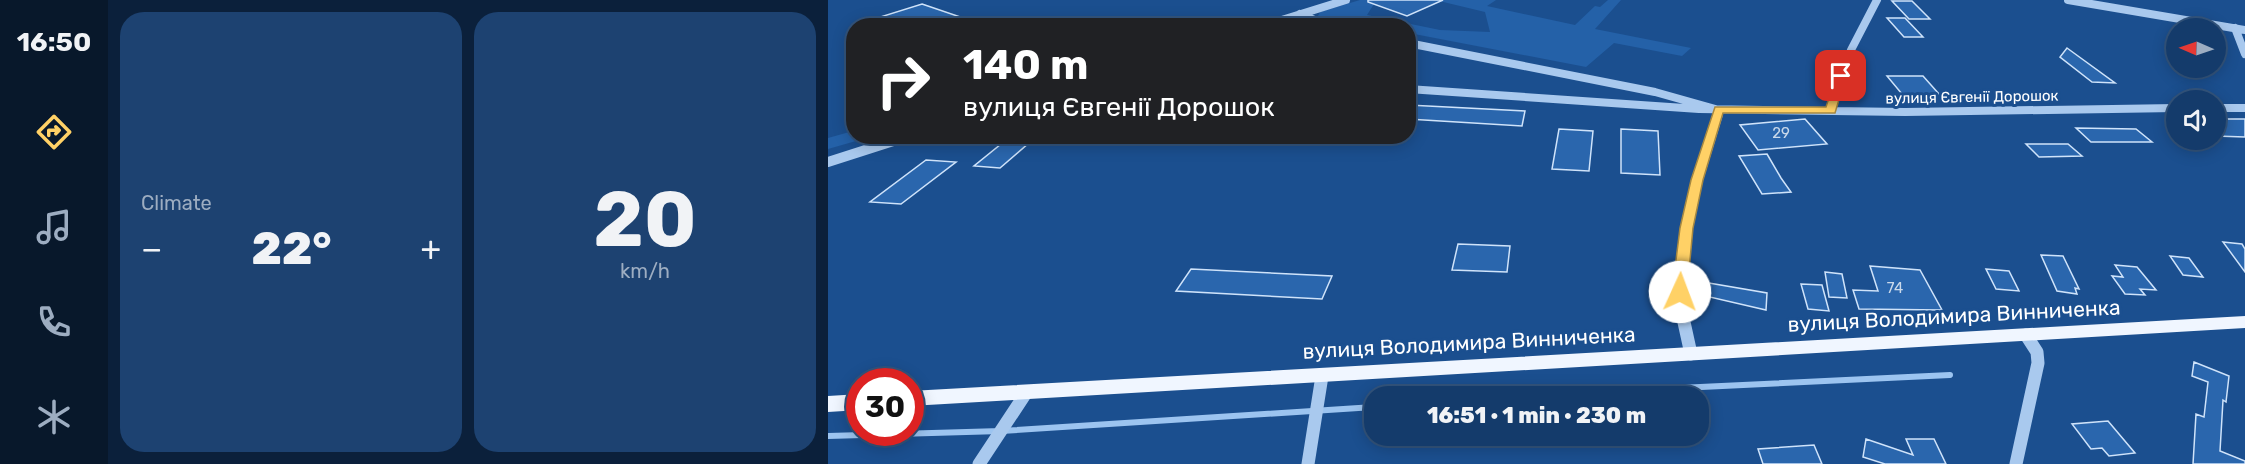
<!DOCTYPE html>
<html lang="en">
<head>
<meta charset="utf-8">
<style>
  body { margin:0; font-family:Rubik,sans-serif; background:#1d4271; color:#f1f3f6; height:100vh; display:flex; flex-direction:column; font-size:22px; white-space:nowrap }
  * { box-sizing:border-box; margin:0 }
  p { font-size:20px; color:#9dadc1 }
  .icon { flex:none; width:33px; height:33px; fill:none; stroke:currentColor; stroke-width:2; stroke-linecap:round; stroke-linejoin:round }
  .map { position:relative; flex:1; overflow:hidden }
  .side { display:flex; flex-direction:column; gap:12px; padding:12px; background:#0b203b; width:720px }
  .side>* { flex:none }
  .top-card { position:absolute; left:18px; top:18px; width:570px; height:126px; border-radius:24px; box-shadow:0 3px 15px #0003,0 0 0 2px #33557e; background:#202124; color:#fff; overflow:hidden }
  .needle { width:39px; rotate:272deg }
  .tools { position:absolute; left:1338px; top:18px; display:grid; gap:12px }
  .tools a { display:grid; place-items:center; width:60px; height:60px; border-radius:50%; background:#143b6b; box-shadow:0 3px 15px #0003,0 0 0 2px #33557e; font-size:30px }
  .speed { position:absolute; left:18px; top:368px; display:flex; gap:12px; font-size:30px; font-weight:700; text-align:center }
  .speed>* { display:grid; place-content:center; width:78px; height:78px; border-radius:50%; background:#143b6b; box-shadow:0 3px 15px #0003,0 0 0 2px #33557e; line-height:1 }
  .speed .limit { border:9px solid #d22; background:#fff; color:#111 }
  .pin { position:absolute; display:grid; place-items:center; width:51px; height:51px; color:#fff; margin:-26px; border-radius:12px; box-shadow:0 3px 9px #0006 }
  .me { position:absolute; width:66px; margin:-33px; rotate:2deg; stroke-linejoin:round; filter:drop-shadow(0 0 4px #0008) }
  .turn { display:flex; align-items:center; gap:21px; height:126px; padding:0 18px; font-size:27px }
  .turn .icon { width:78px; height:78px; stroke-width:2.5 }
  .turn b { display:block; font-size:42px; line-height:51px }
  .big { font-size:45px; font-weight:800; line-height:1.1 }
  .side .tile { flex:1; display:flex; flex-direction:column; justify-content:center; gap:9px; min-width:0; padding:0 21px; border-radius:24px; background:#1d4271 }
  .side .dial { align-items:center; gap:0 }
  .dial b { font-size:78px; line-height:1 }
  .heat { display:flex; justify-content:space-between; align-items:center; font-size:33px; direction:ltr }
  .side .tiles { flex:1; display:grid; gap:12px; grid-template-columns:repeat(2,1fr) }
  .trip { position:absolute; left:536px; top:386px; width:345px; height:60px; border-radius:24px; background:#143b6b; box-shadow:0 3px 15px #0003,0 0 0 2px #33557e; font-weight:800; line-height:60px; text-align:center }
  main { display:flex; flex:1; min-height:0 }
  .tab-bar { display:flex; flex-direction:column; width:108px; justify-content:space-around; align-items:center; background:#08182b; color:#9dadc1 }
  .tab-bar .icon { width:42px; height:42px }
  .tab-bar .current { color:#ffd166 }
  .tab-bar b { font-size:27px; color:#f1f3f6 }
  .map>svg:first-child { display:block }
  .green { fill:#2461a8 }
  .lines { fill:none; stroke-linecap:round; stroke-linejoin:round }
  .stream { stroke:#9cc4f0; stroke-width:6 }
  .building { fill:#2a66ad; stroke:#cfe3fa; stroke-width:1.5 }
  .minor-far2 { stroke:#a9c9ee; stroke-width:8 }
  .minor-far1 { stroke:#a9c9ee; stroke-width:10 }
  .minor { stroke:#a9c9ee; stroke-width:13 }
  .major { fill:#f0f6ff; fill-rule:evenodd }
  .route { fill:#ffd166; stroke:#a68842; stroke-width:1.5 }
  .labels { text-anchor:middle; stroke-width:6; stroke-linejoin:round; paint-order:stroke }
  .far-street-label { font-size:15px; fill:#fff; stroke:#1b4f8f }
  .number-label { font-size:15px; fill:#cad9ea }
  .near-street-label { font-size:21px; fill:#fff; stroke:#1b4f8f }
</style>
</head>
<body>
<main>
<nav class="tab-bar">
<b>16:50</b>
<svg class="icon current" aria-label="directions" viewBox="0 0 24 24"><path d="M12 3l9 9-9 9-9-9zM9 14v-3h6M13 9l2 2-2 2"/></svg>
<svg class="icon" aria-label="music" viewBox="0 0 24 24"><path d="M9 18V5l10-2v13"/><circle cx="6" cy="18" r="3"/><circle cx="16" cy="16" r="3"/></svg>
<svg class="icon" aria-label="phone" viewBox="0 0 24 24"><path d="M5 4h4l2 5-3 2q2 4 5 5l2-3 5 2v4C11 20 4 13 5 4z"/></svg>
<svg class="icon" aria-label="climate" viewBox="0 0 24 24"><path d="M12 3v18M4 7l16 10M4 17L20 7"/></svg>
</nav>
<section class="side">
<div class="tiles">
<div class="tile"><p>Climate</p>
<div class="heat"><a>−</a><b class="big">22°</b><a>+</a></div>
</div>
<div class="tile dial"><b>20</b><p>km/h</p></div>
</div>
</section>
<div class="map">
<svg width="1417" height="464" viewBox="0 0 1417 464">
  <rect width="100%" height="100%" fill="#1b4f8f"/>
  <path class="green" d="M532,0h25l-11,4 -7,11 73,15 50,2 -5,-20 -50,-12h61l-9,6 88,19 20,-19 5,1 8,-7h13l-26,29 96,19 -9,8 -68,-13 -28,24 -177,-34 -1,-7 -39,-1 -43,-8 -6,2 -2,-3 2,-4z
    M25,131l1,5 16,1 -42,12v-11z"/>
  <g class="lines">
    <path class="stream" d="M683,396l439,-21
      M0,436l173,-5 373,-24"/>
  </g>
  <path class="building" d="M540,0h75l-36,16 -39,-14z
    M1064,1h20l18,18h-21z
    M94,4l56,19v3h-81l-20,-8z
    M1059,18h18l18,19h-19z
    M1239,48l48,35 -23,-1 -32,-25z
    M1059,76h36l16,18h-37z
    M580,105l117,6 -3,15 -114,-7z
    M977,119l22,25 -69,6 -18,-25z
    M1388,119h29v18l-29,-1z
    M1248,128l60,1 16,13h-61z
    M731,129l34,2 -4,40 -37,-2z
    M793,129l37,2 2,44 -39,-2z
    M183,136h26l-37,32 -26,-2z
    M1198,144h42l14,12 -43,1z
    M939,154l14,24 10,14 -29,2 -23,-38z
    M98,160l30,2 -55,42 -31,-2z
    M1395,242l19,2 3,5v23z
    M630,244l52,2 -3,26 -55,-2z
    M1213,255l22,1 16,33 -4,-1 2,6 -20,-3z
    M1342,256l19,2 14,19 -20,-2z
    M1287,265l22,2 19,23 -16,-1 5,6 -20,-1 -13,-18 11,1z
    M1042,266l50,4 22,40 -83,-1 -6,-19 25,1z
    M363,269l141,7 -10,23 -146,-8z
    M1158,269l23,2 10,20 -23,-2z
    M997,272l17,2 5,24 -18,-1z
    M875,282l64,11 -1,17 -65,-15z
    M973,284l21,1 7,26 -21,-2z
    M1366,362l35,14 -3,26 -3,-2 -3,51 25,10v3h-52l3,-50 8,3 4,-35 -16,-6z
    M1280,421l27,32 -26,3 -7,-8 -11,1 -19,-25z
    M1038,439l47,16 -7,-16h28l12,25h-61l-22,-7z
    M986,445l8,19h-59l-5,-15z"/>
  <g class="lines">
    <path class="minor-far2" d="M1240,0l177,30
      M472,14l29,12
      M435,26l83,-26
      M1407,28l10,26
      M580,43l247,49 64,18 -2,6
      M580,89l291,20 206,3 271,-4
      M1388,108h29
      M1003,110l20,-60 26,-50"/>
    <path class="minor-far1" d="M0,162l81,-26
      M852,267l10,-61 28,-92"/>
    <path class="minor" d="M852,265v39l11,50
      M151,464l47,-71
      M480,464l14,-88
      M1188,464l22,-101 -1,-11 -11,-17"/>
    <path class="major" d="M1417,316v12l-1335,78v-15z
      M32,394v16l-32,2v-16z"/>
  </g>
  <path class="route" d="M1013,73l5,3 -11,37h-112l-20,67 -10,48 -6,64 -2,4h-10l-3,-4 8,-64 11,-48 24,-73h111l10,-31z"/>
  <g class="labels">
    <g class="far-street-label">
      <text transform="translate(1144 97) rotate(-1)" y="5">вулиця Євгенії Дорошок</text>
    </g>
    <g class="number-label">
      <text x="953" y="138">29</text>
      <text x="1067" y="293">74</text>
    </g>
    <g class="near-street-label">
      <text transform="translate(1126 316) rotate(-3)" y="7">вулиця Володимира Винниченка</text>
      <text transform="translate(641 343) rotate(-3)" y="7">вулиця Володимира Винниченка</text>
    </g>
  </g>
</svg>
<div class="tools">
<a><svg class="needle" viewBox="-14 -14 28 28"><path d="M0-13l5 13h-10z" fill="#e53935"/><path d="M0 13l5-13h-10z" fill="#9dadc1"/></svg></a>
<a><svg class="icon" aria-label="sound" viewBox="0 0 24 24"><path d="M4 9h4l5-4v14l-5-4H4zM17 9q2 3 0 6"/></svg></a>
</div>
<div class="speed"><div class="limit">30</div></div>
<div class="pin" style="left:1013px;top:76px;background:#d93025"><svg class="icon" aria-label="arrive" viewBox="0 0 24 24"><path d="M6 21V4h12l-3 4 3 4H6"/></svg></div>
<svg class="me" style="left:852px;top:292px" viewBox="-20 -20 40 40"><circle r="19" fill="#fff"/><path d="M0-13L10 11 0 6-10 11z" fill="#ffd166"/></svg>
<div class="trip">16:51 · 1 min · 230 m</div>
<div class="top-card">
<div class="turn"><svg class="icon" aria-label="right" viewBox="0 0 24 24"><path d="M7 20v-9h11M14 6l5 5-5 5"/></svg><div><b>140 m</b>вулиця Євгенії Дорошок</div></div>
</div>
</div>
</main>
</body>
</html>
